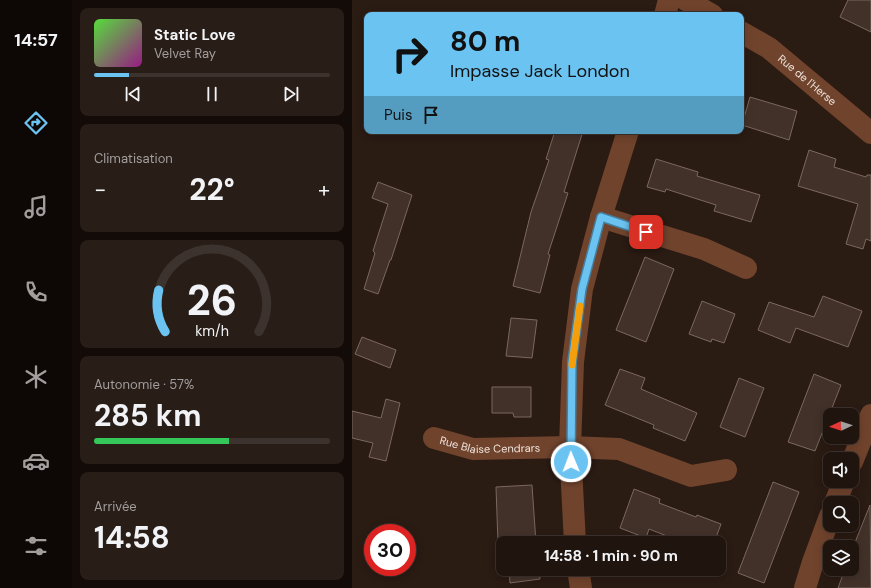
<!DOCTYPE html>
<html lang="fr">
<head>
<meta charset="utf-8">
<style>
  body { margin:0; font-family:"DM Sans",sans-serif; background:#281d17; color:#f1f3f6; height:100vh; display:flex; flex-direction:column; font-size:15px; white-space:nowrap }
  * { box-sizing:border-box; margin:0 }
  p { font-size:13px; color:#a29e9e }
  .icon { flex:none; width:22px; height:22px; fill:none; stroke:currentColor; stroke-width:2; stroke-linecap:round; stroke-linejoin:round }
  .map { position:relative; flex:1; overflow:hidden }
  .side { display:flex; flex-direction:column; gap:8px; padding:8px; background:#120b08; width:280px }
  .side>* { flex:none }
  .hud { position:absolute; left:12px; top:12px; width:380px; height:122px; border-radius:8px; box-shadow:0 2px 10px #0003,0 0 0 1px #3d332e; background:#6bc3f2; color:#111; overflow:hidden }
  .needle { width:26px; rotate:266deg }
  .controls { position:absolute; left:471px; top:408px; display:grid; gap:8px }
  .controls a { display:grid; place-items:center; width:36px; height:36px; border-radius:8px; background:#20140e; box-shadow:0 2px 10px #0003,0 0 0 1px #3d332e; font-size:20px }
  .speed { position:absolute; left:12px; top:524px; display:flex; gap:8px; font-size:20px; font-weight:700; text-align:center }
  .speed>* { display:grid; place-content:center; width:52px; height:52px; border-radius:50%; background:#20140e; box-shadow:0 2px 10px #0003,0 0 0 1px #3d332e; line-height:1 }
  .speed .limit { border:6px solid #d22; background:#fff; color:#111 }
  .pin { position:absolute; display:grid; place-items:center; width:34px; height:34px; color:#fff; margin:-17px; border-radius:8px; box-shadow:0 2px 6px #0006 }
  .me { position:absolute; width:44px; margin:-22px; rotate:359deg; stroke-linejoin:round; filter:drop-shadow(0 0 3px #0008) }
  .turn { display:flex; align-items:center; gap:14px; height:84px; padding:0 20px; font-size:18px }
  .turn .icon { width:52px; height:52px; stroke-width:2.5 }
  .turn b { display:block; font-size:28px; line-height:34px }
  .then { display:flex; align-items:center; height:38px; padding:0 20px; background:#0003; gap:8px; font-size:15px }
  .big { font-size:30px; font-weight:700; line-height:1.1 }
  .side .tile { flex:1; display:flex; flex-direction:column; justify-content:center; gap:6px; min-width:0; padding:0 14px; border-radius:8px; background:#281d17 }
  .side .dial { align-items:center; gap:0 }
  .dial svg { height:104px; overflow:visible; fill:none; stroke:#3d332e; stroke-width:7; stroke-linecap:round; text-anchor:middle }
  .dial text { fill:#f1f3f6; stroke:none }
  .song { display:flex; align-items:center; gap:12px }
  .cover { width:48px; height:48px; border-radius:6px; background:linear-gradient(135deg,hsl(110 70% 55%),hsl(310 70% 35%)) }
  .played { height:4px; border-radius:2px; background:linear-gradient(90deg,#6bc3f2 15%,#3d332e 15%) }
  .keys { display:flex; justify-content:space-around; direction:ltr }
  .heat { display:flex; justify-content:space-between; align-items:center; font-size:22px; direction:ltr }
  .charge { height:6px; border-radius:3px; background:linear-gradient(90deg,#34c759 57%,#3d332e 0) }
  .trip { position:absolute; left:144px; top:536px; width:230px; height:40px; border-radius:8px; background:#20140e; box-shadow:0 2px 10px #0003,0 0 0 1px #3d332e; font-weight:700; line-height:40px; text-align:center }
  main { display:flex; flex:1; min-height:0 }
  .tab-bar { display:flex; flex-direction:column; width:72px; justify-content:space-around; align-items:center; background:#0d0806; color:#a29e9e }
  .tab-bar .icon { width:28px; height:28px }
  .tab-bar .current { color:#6bc3f2 }
  .tab-bar b { font-size:18px; color:#f1f3f6 }
  .map>svg:first-child { display:block }
  .building { fill:#423129; stroke:#7b685f }
  .lines { fill:none; stroke-linecap:round; stroke-linejoin:round }
  .street { stroke:#70432c; stroke-width:22 }
  .route-casing { stroke:#467f9d; stroke-width:10 }
  .route { stroke:#6bc3f2; stroke-width:7 }
  .slow { stroke:#f59e0b; stroke-width:7 }
  .labels { text-anchor:middle; stroke-width:4; stroke-linejoin:round; paint-order:stroke }
  .street-label { font-size:11px; fill:#eee3dd; stroke:#0e0705 }
</style>
</head>
<body>
<main>
<nav class="tab-bar">
<b>14:57</b>
<svg class="icon current" aria-label="directions" viewBox="0 0 24 24"><path d="M12 3l9 9-9 9-9-9zM9 14v-3h6M13 9l2 2-2 2"/></svg>
<svg class="icon" aria-label="music" viewBox="0 0 24 24"><path d="M9 18V5l10-2v13"/><circle cx="6" cy="18" r="3"/><circle cx="16" cy="16" r="3"/></svg>
<svg class="icon" aria-label="phone" viewBox="0 0 24 24"><path d="M5 4h4l2 5-3 2q2 4 5 5l2-3 5 2v4C11 20 4 13 5 4z"/></svg>
<svg class="icon" aria-label="climate" viewBox="0 0 24 24"><path d="M12 3v18M4 7l16 10M4 17L20 7"/></svg>
<svg class="icon" aria-label="car" viewBox="0 0 24 24"><path d="M5 17H2v-5l4-1 3-4h7l3 4 3 1v5h-3M9 17h6M6 11h13"/><circle cx="7" cy="17" r="2"/><circle cx="17" cy="17" r="2"/></svg>
<svg class="icon" aria-label="filters" viewBox="0 0 24 24"><path d="M4 7h16M4 17h16"/><circle cx="9" cy="7" r="2"/><circle cx="15" cy="17" r="2"/></svg>
</nav>
<section class="side">
<div class="tile">
<div class="song"><i class="cover"></i><div><b>Static Love</b><p>Velvet Ray</p></div></div>
<div class="played"></div>
<div class="keys"><svg class="icon" aria-label="previous" viewBox="0 0 24 24"><path d="M18 5L8 12l10 7zM5 5v14"/></svg><svg class="icon" aria-label="pause" viewBox="0 0 24 24"><path d="M8 5v14M16 5v14"/></svg><svg class="icon" aria-label="next" viewBox="0 0 24 24"><path d="M6 5l10 7-10 7zM19 5v14"/></svg></div>
</div>
<div class="tile"><p>Climatisation</p>
<div class="heat"><a>−</a><b class="big">22°</b><a>+</a></div>
</div>
<div class="tile dial"><svg viewBox="0 0 100 80">
<path d="M14 69A42 42 0 1 1 86 69"/>
<path d="M14 69A42 42 0 0 1 9 37" stroke="#6bc3f2"/>
<text x="50" y="56" font-size="32" font-weight="700">26</text>
<text x="50" y="72" font-size="11">km/h</text>
</svg></div>
<div class="tile"><p>Autonomie · 57%</p><b class="big">285 km</b><div class="charge"></div></div>
<div class="tile"><p>Arrivée</p><b class="big">14:58</b></div>
</section>
<div class="map">
<svg width="519" height="588" viewBox="0 0 519 588">
  <rect width="100%" height="100%" fill="#2a1b13"/>
  <path class="building" d="M496,0h23v32l-31,-15z
    M398,97l47,14 -8,29 -47,-15z
    M203,131h28l-19,61 4,1 -20,61 2,1 -10,38 -27,-7 18,-74 18,-52 -3,-1z
    M457,150l27,9 -2,8 32,10 1,-2h4v66l-5,-2 -3,10 -17,-5 12,-40 -60,-18z
    M304,159l42,13 -1,4 63,19 -9,27 -37,-11 2,-6 -50,-16 -1,3 -18,-5z
    M26,182l34,13 -21,65h-1l-12,34 -14,-5 11,-36 -2,-2 15,-47 -16,-6z
    M293,257l29,12 -28,73 -30,-12z
    M471,296l39,15 -14,36 -52,-19 -6,15 -32,-13 11,-28 45,15z
    M350,301l33,13 -11,29 -12,-4 -1,3 -22,-8z
    M159,318l26,2 -5,38 -26,-2z
    M10,337l34,13 -6,18 -35,-14z
    M268,369l25,9 -4,11 56,24 -12,28 -32,-13 1,-3 -49,-20z
    M462,374l27,11 -26,66 -27,-9z
    M387,378l25,10 -19,49 -25,-10z
    M140,387h39v30h-17l-1,-4h-21z
    M34,399l14,4 -14,58 -17,-4 4,-14 -21,-5v-27l29,7z
    M421,482l26,10 -35,91 -26,-10z
    M180,485l4,58h-38l-2,-56z
    M282,489l26,10 -1,4 37,14 1,-2 24,9 -7,19h-29l-36,-14 -3,9 -26,-10z
    M518,505l1,83h-33l7,-19h7v-19z
    M157,569h30l1,10 -30,4z"/>
  <g class="lines">
    <g class="street">
      <path d="M334,0l26,15"/>
      <path d="M313,15l4,-15"/>
      <path id="s1" d="M389,32l28,16 102,85"/>
      <path d="M249,217l103,32 42,19"/>
      <path id="s2" d="M82,438l39,11 97,-2 49,2 72,27 35,-6"/>
      <path d="M500,462l19,-47"/>
      <path d="M483,503l9,-22"/>
      <path d="M223,543l-5,-96 3,-85 9,-73 19,-72 27,-86"/>
      <path d="M226,569l3,19"/>
      <path d="M453,588l8,-26 17,-46"/>
    </g>
  </g>
  <g class="lines">
    <g class="route-casing">
      <path id="route" d="M219,462l1,-100 10,-73 19,-72 45,15"/>
    </g>
    <use href="#route" class="route"/>
    <path class="slow" d="M220,365l8,-59"/>
  </g>
  <g class="labels">
    <g class="street-label">
      <text dy="4" stroke="none"><textPath href="#s1" startOffset="82">Rue de l'Herse</textPath></text>
      <text dy="4" stroke="none"><textPath href="#s2" startOffset="57">Rue Blaise Cendrars</textPath></text>
    </g>
  </g>
</svg>
<div class="controls">
<a><svg class="needle" viewBox="-14 -14 28 28"><path d="M0-13l5 13h-10z" fill="#e53935"/><path d="M0 13l5-13h-10z" fill="#a29e9e"/></svg></a>
<a><svg class="icon" aria-label="sound" viewBox="0 0 24 24"><path d="M4 9h4l5-4v14l-5-4H4zM17 9q2 3 0 6"/></svg></a>
<a><svg class="icon" aria-label="search" viewBox="0 0 24 24"><circle cx="10" cy="10" r="6"/><path d="M15 15l6 6"/></svg></a>
<a><svg class="icon" aria-label="layers" viewBox="0 0 24 24"><path d="M12 4l9 5-9 5-9-5zM3 14l9 5 9-5"/></svg></a>
</div>
<div class="speed"><div class="limit">30</div></div>
<div class="pin" style="left:294px;top:232px;background:#d93025"><svg class="icon" aria-label="arrive" viewBox="0 0 24 24"><path d="M6 21V4h12l-3 4 3 4H6"/></svg></div>
<svg class="me" style="left:219px;top:462px" viewBox="-20 -20 40 40"><circle r="17" fill="#6bc3f2" stroke="#fff" stroke-width="3"/><path d="M0-11L8 9 0 5-8 9z" fill="#fff"/></svg>
<div class="trip">14:58 · 1 min · 90 m</div>
<div class="hud">
<div class="turn"><svg class="icon" aria-label="right" viewBox="0 0 24 24"><path d="M7 20v-9h11M14 6l5 5-5 5"/></svg><div><b>80 m</b>Impasse Jack London</div></div>
<div class="then">Puis<svg class="icon" aria-label="arrive" viewBox="0 0 24 24"><path d="M6 21V4h12l-3 4 3 4H6"/></svg></div>
</div>
</div>
</main>
</body>
</html>
